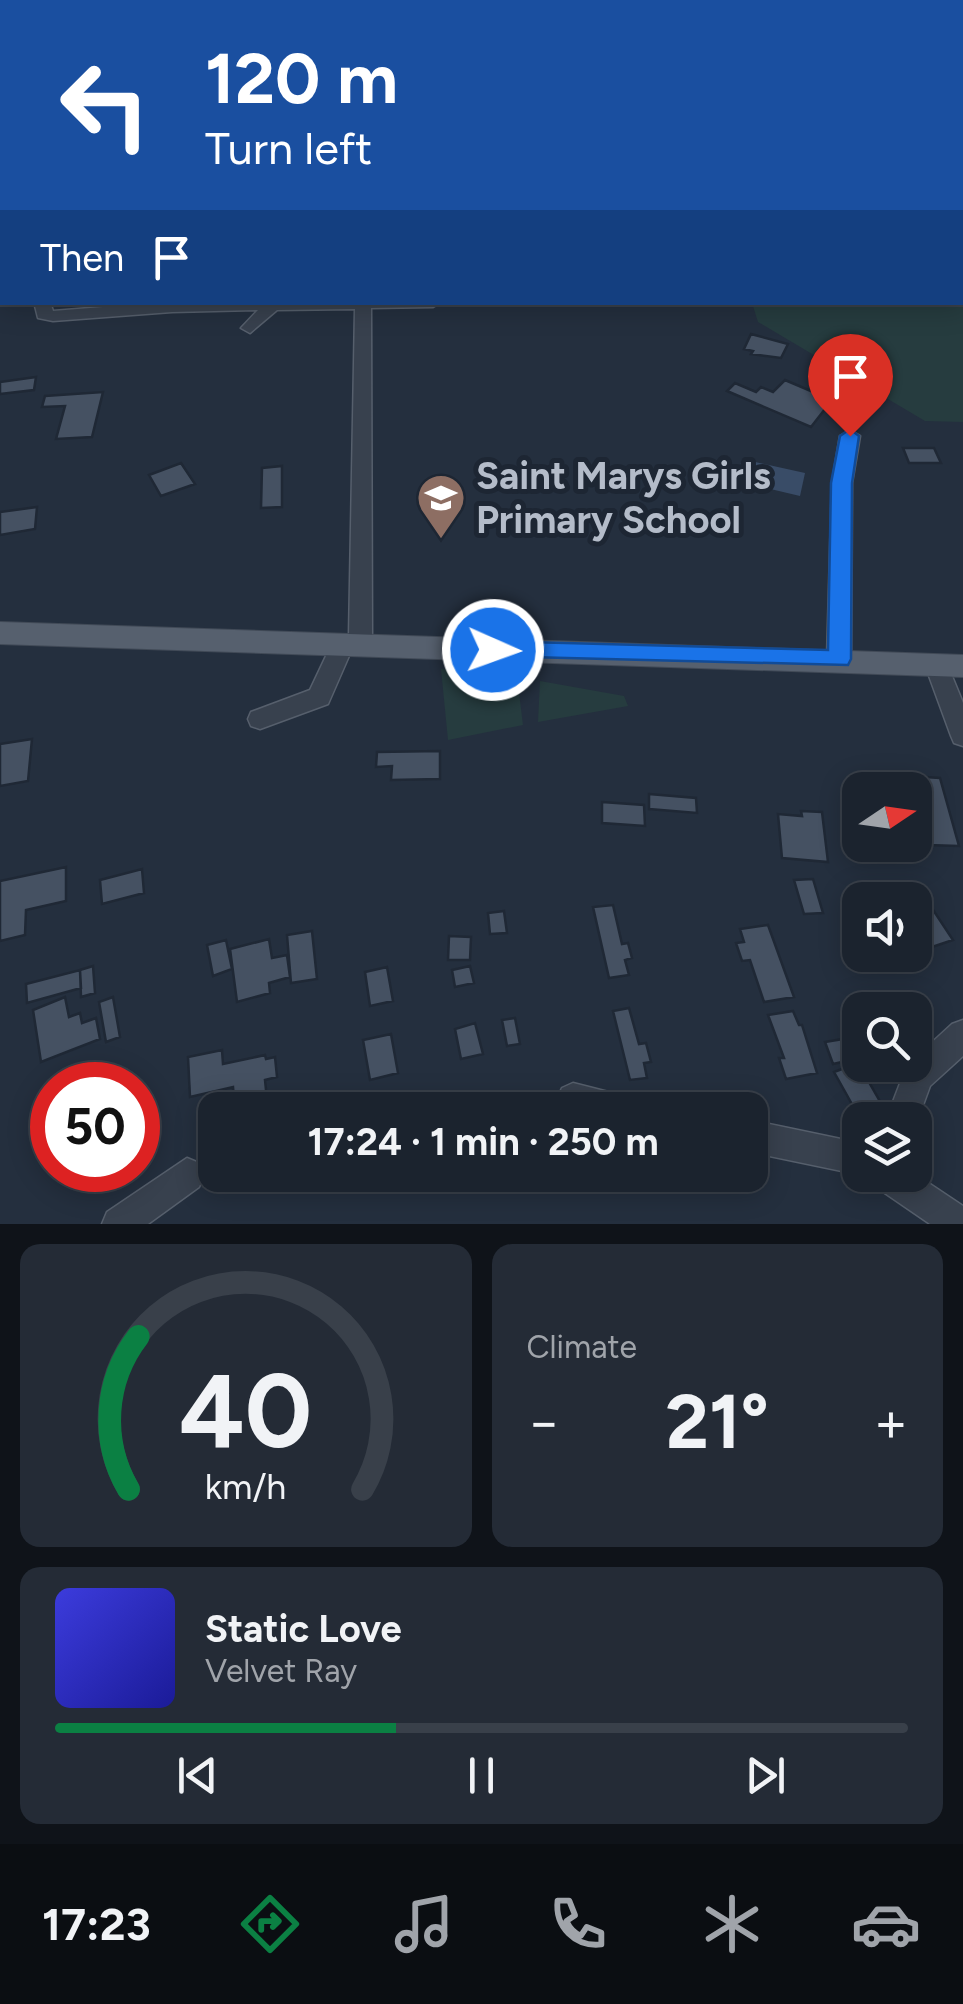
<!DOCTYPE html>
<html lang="en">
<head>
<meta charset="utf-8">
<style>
  body { margin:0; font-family:Figtree,sans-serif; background:#242b36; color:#f1f3f6; height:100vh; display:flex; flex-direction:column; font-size:38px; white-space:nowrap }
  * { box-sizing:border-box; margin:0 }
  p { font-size:32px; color:#a0a4aa }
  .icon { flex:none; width:55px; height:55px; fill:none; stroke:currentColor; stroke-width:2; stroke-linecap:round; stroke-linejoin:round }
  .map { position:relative; height:1224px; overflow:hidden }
  .sheet { display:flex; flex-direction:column; gap:20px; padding:20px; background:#0f1319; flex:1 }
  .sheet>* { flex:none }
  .guide { position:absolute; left:0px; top:0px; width:965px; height:305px; box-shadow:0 5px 25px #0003,0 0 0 2px #39404a; background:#1a4fa0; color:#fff; overflow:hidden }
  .needle { width:65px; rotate:77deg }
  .fabs { position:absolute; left:842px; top:772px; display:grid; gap:20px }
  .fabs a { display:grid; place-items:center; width:90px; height:90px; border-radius:20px; background:#1b232e; box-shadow:0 5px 25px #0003,0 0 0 2px #39404a; font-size:50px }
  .speed { position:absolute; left:30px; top:1062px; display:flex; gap:20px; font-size:50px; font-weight:700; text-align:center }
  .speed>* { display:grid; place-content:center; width:130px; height:130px; border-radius:50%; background:#1b232e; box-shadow:0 5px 25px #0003,0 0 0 2px #39404a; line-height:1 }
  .speed .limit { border:15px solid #d22; background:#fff; color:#111 }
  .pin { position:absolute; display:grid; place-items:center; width:85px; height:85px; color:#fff; margin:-102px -42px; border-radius:50% 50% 50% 0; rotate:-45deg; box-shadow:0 0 10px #0007 }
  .pin .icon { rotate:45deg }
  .me { position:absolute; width:110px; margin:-55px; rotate:92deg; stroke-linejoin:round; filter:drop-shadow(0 0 8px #0008) }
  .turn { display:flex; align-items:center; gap:35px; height:210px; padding:0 40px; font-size:45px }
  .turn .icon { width:130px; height:130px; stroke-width:2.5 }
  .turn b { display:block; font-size:70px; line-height:85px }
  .then { display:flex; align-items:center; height:95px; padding:0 40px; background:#0003; gap:20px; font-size:38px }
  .big { font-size:75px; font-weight:700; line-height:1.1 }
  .sheet .card { flex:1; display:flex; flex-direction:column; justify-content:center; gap:15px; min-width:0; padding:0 35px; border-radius:20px; background:#242b36 }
  .sheet .dial { align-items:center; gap:0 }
  .dial svg { height:260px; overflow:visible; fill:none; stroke:#39404a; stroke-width:7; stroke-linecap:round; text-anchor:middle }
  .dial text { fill:#f1f3f6; stroke:none }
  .song { display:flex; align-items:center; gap:30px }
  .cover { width:120px; height:120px; border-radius:15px; background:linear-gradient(135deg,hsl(240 70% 55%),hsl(240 70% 35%)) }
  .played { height:10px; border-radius:5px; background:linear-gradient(90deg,#0b8043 40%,#39404a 40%) }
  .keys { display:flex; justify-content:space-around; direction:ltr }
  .heat { display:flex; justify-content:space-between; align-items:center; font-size:55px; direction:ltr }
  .sheet .tiles { flex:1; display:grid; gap:20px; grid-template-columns:1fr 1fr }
  .card:last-child { grid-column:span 2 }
  .trip { position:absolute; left:198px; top:1092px; width:570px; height:100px; border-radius:20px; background:#1b232e; box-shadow:0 5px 25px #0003,0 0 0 2px #39404a; font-weight:700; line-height:100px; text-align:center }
  .menu { display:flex; height:160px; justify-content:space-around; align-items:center; background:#0b0e12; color:#a0a4aa }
  .menu .icon { width:70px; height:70px }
  .menu .current { color:#0b8043 }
  .menu b { font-size:45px; color:#f1f3f6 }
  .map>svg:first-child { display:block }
  .green { fill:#263c3f }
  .water { fill:#394c67 }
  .building { fill:#455162; stroke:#1f2835; stroke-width:2.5 }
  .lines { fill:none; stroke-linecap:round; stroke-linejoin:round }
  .minor-casing { stroke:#565f6c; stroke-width:3 }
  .major-casing { stroke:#414a57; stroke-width:2 }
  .minor { fill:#38414e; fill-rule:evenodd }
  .major { fill:#56606e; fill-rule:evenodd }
  .route { fill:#1a73e8; stroke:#114b97; stroke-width:2.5 }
  .labels { text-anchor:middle; stroke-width:10; stroke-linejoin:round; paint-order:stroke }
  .poi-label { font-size:38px; font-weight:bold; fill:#b4bcc9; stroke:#1d2633; text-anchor:start }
</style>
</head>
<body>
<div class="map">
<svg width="963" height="1224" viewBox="0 0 963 1224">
  <rect width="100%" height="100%" fill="#242f3e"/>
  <path class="green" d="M963,83v339l-38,-1 -167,-99 -6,-19 210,-1z
    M441,669l76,7 6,49 -75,15z
    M540,681l84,15 4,10 -90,16z"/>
  <path class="water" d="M742,459l63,14 -5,23 -64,-15z"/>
  <path class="building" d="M751,334l37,10 -7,14 -30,-4 2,-3 -9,-2z
    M36,377l-2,13 -34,4v-12z
    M785,380l40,17 19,6 -10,10 -9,-4 -14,18 -84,-36 8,-8 21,9 5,-5 12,5z
    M103,392l-11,45 -36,2 9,-33 -23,1 3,-11z
    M903,448h31l7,15h-32z
    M181,463l14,21 -34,12 -12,-21z
    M282,466v41l-21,1 1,-40z
    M37,507l-2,22 -35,6v-23z
    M32,739l-4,42 -28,5v-42z
    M440,751v28l-49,1 1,-14 -16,1 1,-15z
    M910,776l30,2 19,68 -32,-1z
    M649,794l47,4 1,15 -48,-4z
    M602,802l42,3 1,21 -43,-3z
    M801,811l21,1 6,50 -46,-4 -4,-44 24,2z
    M66,867v34l-40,9 -1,25 -25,6v-60z
    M142,869l2,24 -42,11 -2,-24z
    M813,879l10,34 -19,1 -10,-34z
    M916,884l37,56 -27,9 -11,-17v-32h-20l-5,-7z
    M613,905l9,39 6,-1 4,15 -7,2 4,15 -20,3 -16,-71z
    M504,911l3,22 -17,1 -2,-21z
    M768,925l26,72 -30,5 -14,-42 -8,1 -6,-18 8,-1 -4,-13z
    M312,931l5,48 -26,4 -4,-48z
    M449,936l22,1 -1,23h-22z
    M269,939l3,19 15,-3 3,22 -21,6 1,10 -33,9 -7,-53z
    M226,940l6,29 -19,7 -6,-31z
    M93,966l2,27 -14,4 -1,-27z
    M470,966l4,17 -19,4 -3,-17z
    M387,967l6,34 -23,5 -5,-34z
    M80,970l1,18 -54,15 -1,-19z
    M65,997l4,20 11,-4 2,10 14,-5 4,21 -59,23 -8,-52z
    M113,997l7,40 -14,5 -7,-40z
    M629,1008l10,36 7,-1 5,19 -7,1 3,15 -17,2 -17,-69z
    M793,1011l6,14h3l15,48 -31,6 -7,-21h5l-16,-43z
    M515,1018l5,26 -13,2 -5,-26z
    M475,1023l8,31 -22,5 -6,-30z
    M391,1034l7,39 -28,7 -7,-40z
    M843,1039l8,21 -18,4 -8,-22z
    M222,1050l1,14 42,-9 1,4 9,-2 2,20 -12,3 3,30h-33l-2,-23 -43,10 -2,-40z
    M858,1063l24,42 -24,10 -24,-43z"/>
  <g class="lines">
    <g class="minor-casing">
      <path id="minor" d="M0,215l2,1v10l-2,-1z
        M34,302h16l3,9 112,-9h276l-8,5 -62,1 1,335 -4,6h-16l-24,55 -68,25 -9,-3 -3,-7 3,-7 59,-22 25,-53 14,-1 6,-327 -78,1 -27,23 -9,-5 17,-18 -86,2 -119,9 -15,-3z
        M850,430l10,6 -8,47 -1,176 -4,6h-16l-4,-6 5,-176 8,-47z
        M937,656l8,3 18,44v43l-9,-3 -3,-7 -26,-71 4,-6z
        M963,1020v36l-33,30 -15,41v-7h-29l21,-55h8v-7l37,-34z
        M573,1083l63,16 5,11h-79l-5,-11 5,-11z
        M750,1120l110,23 1,32 -111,-23z
        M187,1158l12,5 5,12 -5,12 -51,37h-46l5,-12z
        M915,1174l48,32v18h-33l-54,-37 -5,-12z"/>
    </g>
    <g class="major-casing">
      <path id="major" d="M0,622l963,33v22l-963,-33z"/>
    </g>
    <use href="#minor" class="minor"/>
    <use href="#major" class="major"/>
  </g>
  <path class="route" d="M850,429l9,7 -7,47 -1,176 -3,6 -364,-9 -3,-6 3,-7 9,-2 335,9 3,-167 9,-47z"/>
  <defs>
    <g id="school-pin" transform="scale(2.5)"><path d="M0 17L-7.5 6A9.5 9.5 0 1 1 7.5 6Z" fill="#8d6e63" stroke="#1d2633"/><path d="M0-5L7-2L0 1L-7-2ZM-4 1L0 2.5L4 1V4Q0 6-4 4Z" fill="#fff"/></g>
  </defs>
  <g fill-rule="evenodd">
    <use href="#school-pin" x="441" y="498"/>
  </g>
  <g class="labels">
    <g class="poi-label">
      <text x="476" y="489">Saint Marys Girls<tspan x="476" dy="44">Primary School</tspan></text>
    </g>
  </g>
</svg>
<div class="fabs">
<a><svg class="needle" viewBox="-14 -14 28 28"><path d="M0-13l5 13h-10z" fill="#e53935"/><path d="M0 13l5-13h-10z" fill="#a0a4aa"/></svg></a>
<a><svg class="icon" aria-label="sound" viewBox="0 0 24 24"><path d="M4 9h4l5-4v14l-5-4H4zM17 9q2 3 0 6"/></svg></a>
<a><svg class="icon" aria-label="search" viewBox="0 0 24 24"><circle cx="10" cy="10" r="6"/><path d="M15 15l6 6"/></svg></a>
<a><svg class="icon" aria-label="layers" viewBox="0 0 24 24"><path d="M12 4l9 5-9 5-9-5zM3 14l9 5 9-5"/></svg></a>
</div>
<div class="speed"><div class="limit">50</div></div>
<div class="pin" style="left:850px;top:436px;background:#d93025"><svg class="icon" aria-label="arrive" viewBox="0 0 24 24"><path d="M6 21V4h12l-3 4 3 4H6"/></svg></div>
<svg class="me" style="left:493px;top:650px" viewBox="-20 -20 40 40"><circle r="17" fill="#1a73e8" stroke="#fff" stroke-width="3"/><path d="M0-11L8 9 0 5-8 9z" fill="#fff"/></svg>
<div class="trip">17:24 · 1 min · 250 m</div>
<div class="guide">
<div class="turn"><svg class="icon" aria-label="left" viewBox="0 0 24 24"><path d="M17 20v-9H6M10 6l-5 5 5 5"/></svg><div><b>120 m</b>Turn left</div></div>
<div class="then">Then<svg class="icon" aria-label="arrive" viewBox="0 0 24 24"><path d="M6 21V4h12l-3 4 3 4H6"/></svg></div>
</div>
</div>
<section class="sheet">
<div class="tiles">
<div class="card dial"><svg viewBox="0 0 100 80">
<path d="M14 69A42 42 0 1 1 86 69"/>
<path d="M14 69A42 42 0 0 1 17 22" stroke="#0b8043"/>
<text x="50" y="56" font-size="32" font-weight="700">40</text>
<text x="50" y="72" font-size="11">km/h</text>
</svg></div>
<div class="card"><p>Climate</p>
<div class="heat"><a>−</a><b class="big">21°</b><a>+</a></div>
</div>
<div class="card">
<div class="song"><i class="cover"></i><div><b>Static Love</b><p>Velvet Ray</p></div></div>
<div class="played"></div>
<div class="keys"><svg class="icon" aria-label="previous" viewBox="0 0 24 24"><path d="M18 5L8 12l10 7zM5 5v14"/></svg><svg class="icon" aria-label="pause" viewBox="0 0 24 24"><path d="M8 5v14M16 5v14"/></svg><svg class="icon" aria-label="next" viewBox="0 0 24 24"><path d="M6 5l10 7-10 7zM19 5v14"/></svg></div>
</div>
</div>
</section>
<nav class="menu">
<b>17:23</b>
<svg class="icon current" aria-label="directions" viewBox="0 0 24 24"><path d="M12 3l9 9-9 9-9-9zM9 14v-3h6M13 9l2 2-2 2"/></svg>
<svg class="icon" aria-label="music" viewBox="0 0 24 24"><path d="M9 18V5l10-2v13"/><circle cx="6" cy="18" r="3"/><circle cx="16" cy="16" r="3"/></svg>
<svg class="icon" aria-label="phone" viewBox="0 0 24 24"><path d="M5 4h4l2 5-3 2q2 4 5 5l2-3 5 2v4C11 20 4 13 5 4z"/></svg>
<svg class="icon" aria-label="climate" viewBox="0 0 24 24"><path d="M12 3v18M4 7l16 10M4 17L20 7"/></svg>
<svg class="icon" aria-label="car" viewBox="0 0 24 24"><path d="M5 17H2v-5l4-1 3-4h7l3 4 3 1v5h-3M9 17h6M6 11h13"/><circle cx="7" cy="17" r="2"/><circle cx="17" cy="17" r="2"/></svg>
</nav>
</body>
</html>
